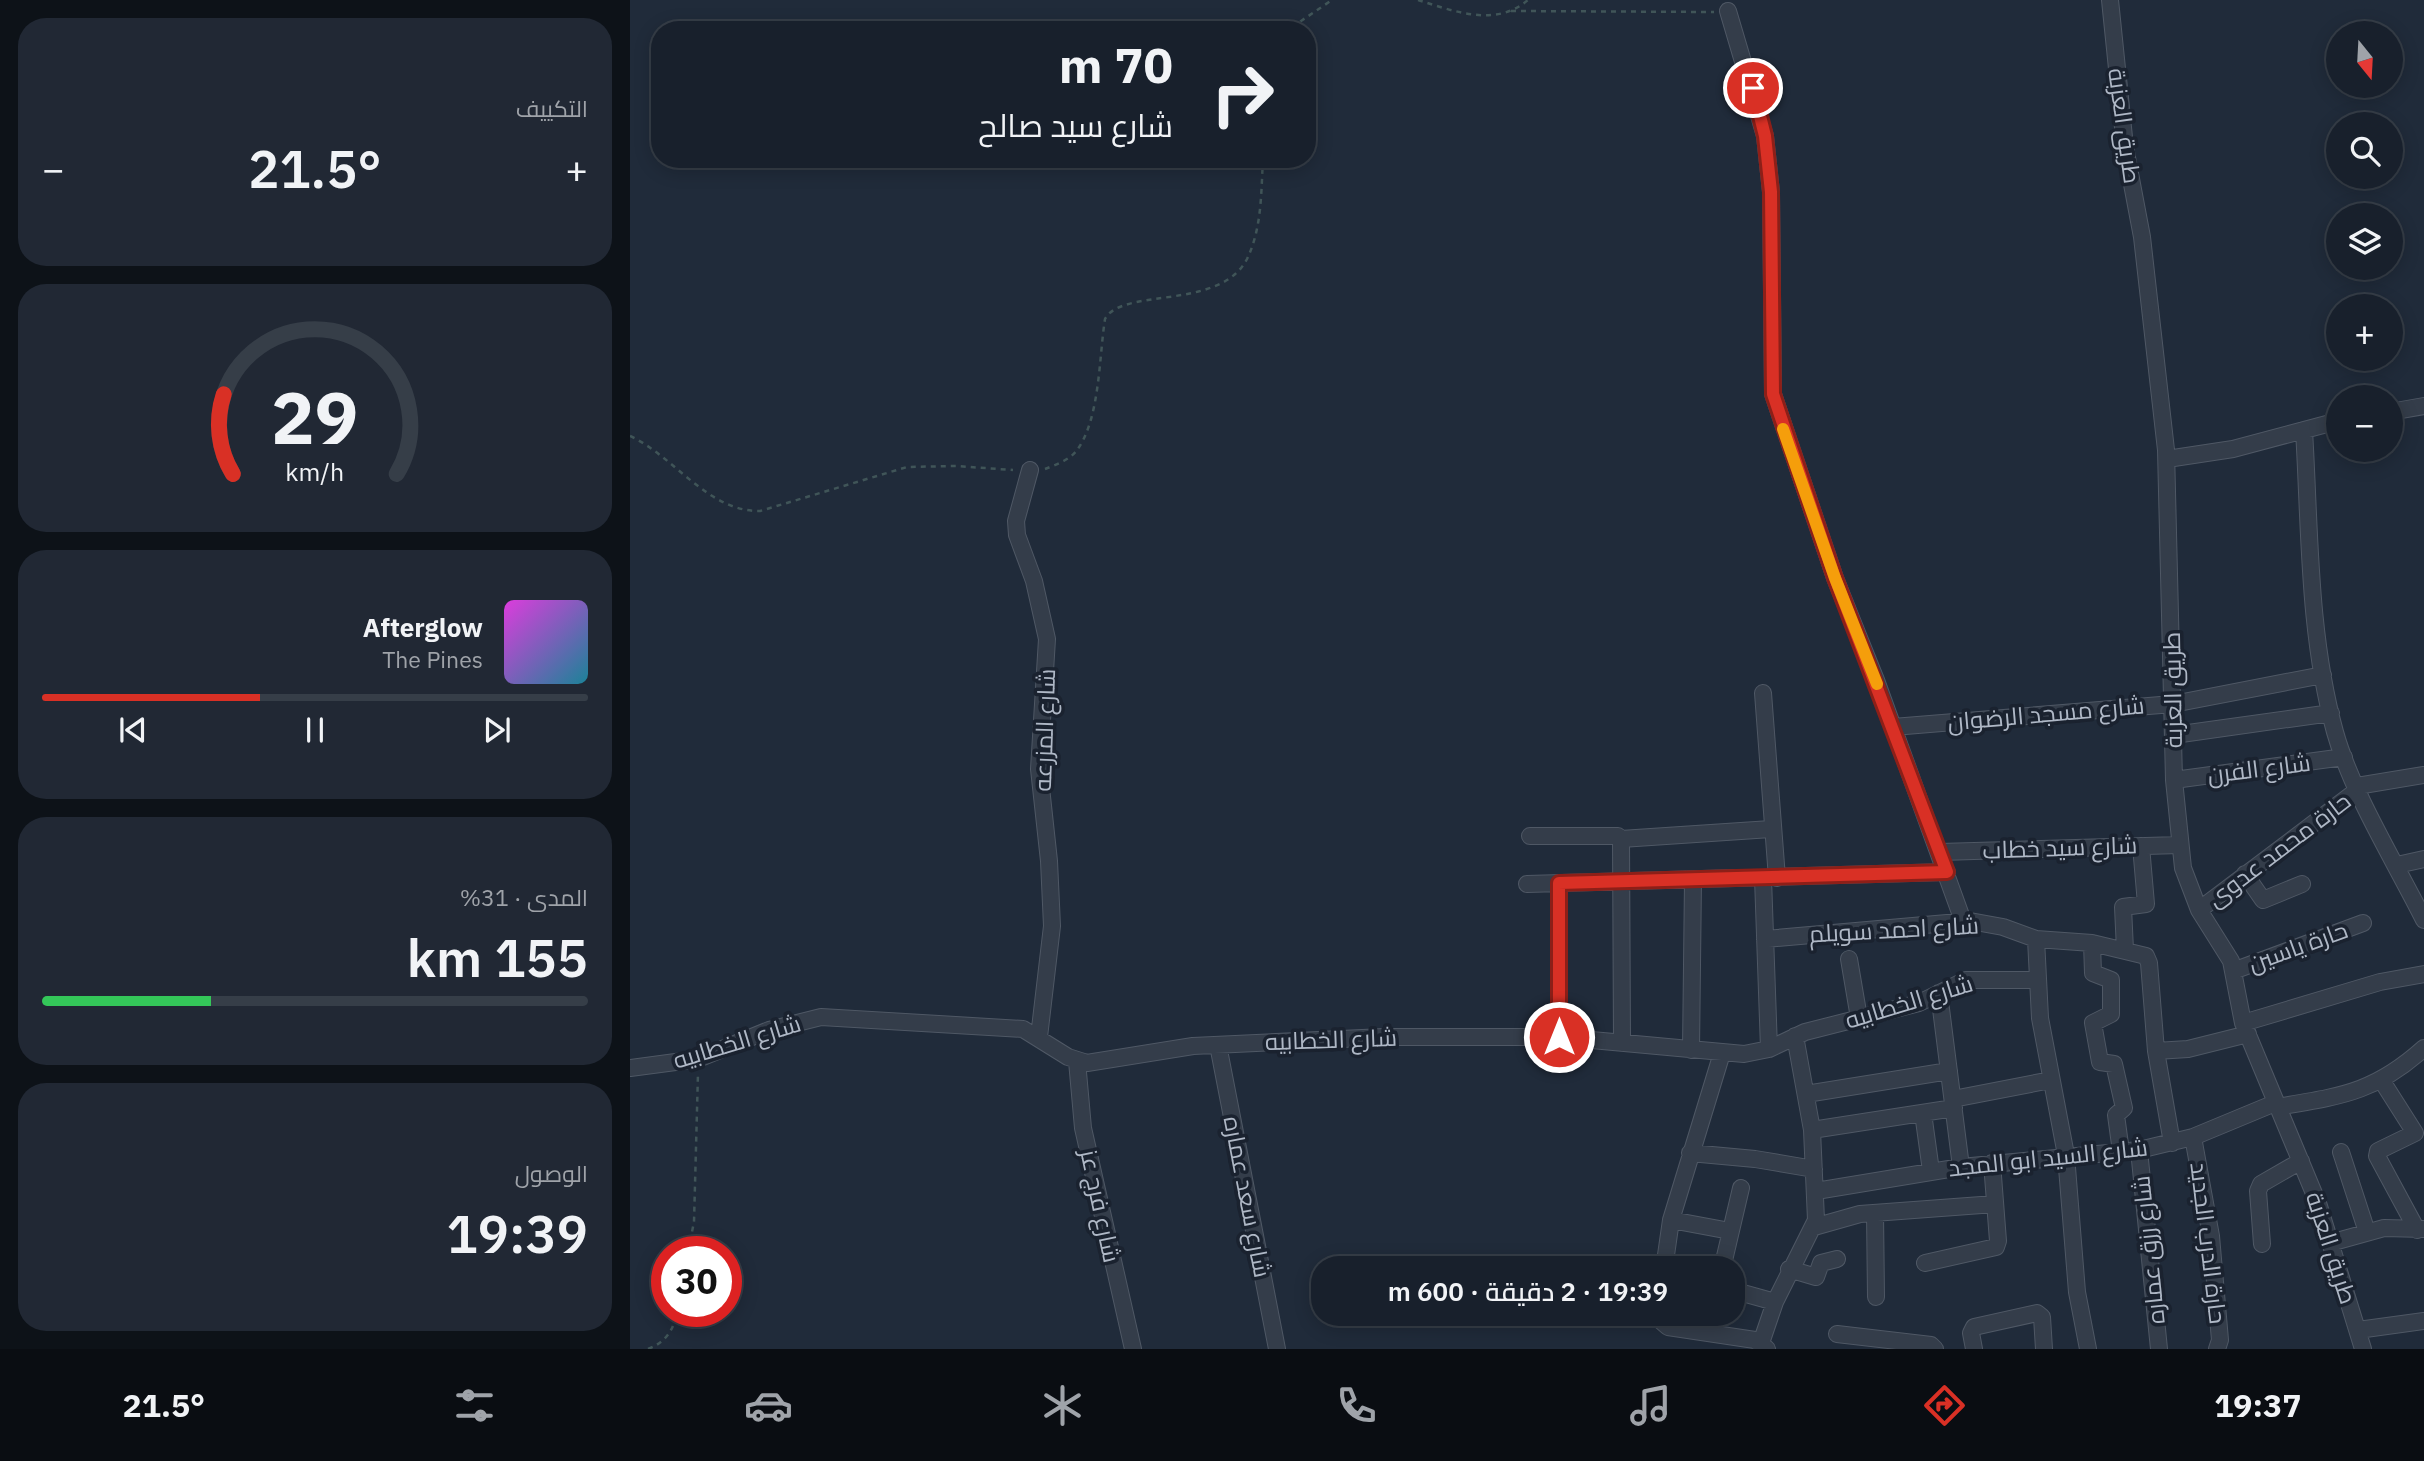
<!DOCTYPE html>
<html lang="ar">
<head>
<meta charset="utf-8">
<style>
  body { margin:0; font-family:"IBM Plex Sans",Cairo,sans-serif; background:#212834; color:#f1f3f6; direction:rtl; height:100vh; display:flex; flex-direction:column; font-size:26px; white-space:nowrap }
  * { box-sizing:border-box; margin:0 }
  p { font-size:23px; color:#9fa3a9 }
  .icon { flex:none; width:38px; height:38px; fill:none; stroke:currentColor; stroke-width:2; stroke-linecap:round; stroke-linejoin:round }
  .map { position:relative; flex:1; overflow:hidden; direction:ltr }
  .sheet { display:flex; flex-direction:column; gap:18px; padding:18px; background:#0d1218; width:630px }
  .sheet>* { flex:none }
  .banner { position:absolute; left:21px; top:21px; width:665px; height:147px; border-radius:28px; box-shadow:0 4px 18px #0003,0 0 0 2px #363e48; direction:rtl; background:#18202c; color:#f1f3f6; overflow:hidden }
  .needle { width:46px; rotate:162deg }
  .controls { position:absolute; left:1696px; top:21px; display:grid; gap:14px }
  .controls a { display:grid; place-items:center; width:77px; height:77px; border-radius:50%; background:#18202c; box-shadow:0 4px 18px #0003,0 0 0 2px #363e48; font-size:35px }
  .speed { position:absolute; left:21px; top:1236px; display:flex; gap:14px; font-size:35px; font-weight:700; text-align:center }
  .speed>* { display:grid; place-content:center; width:91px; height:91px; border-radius:50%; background:#18202c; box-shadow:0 4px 18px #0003,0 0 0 2px #363e48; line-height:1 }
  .speed .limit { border:10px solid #d22; background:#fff; color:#111 }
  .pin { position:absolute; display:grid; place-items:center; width:60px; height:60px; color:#fff; margin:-30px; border:4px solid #fff; border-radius:50%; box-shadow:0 2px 7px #0007 }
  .me { position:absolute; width:77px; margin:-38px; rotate:0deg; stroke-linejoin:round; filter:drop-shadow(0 0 5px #0008) }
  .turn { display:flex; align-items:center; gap:24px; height:147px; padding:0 28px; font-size:32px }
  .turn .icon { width:91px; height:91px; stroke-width:2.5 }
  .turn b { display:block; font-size:49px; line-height:60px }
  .big { font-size:52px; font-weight:600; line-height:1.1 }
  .sheet .widget { flex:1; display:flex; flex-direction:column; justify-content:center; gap:10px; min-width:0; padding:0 24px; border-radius:28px; background:#212834 }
  .sheet .dial { align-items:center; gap:0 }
  .dial svg { height:182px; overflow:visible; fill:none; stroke:#363e48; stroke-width:7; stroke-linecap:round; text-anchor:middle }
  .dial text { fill:#f1f3f6; stroke:none }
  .song { display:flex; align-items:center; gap:21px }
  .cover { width:84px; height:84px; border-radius:10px; background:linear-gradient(135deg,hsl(300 70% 55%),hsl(190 70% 35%)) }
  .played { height:7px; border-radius:4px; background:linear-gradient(90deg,#d93025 40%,#363e48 40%) }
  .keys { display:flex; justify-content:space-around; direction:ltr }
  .heat { display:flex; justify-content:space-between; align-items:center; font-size:38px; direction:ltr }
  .charge { height:10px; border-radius:5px; background:linear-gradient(90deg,#34c759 31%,#363e48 0) }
  .trip { position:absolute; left:681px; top:1256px; width:434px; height:70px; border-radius:28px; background:#18202c; box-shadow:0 4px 18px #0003,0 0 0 2px #363e48; font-weight:600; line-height:70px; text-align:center; direction:rtl }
  .dock { display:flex; height:112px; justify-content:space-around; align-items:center; background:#0a0d12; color:#9fa3a9 }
  .dock .icon { width:49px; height:49px }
  .dock .on { color:#d93025 }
  .dock b { font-size:32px; color:#f1f3f6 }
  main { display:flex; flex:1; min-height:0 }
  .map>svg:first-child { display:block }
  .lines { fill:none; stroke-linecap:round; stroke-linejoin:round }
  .minor-casing { stroke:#4f5865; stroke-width:18 }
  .path { stroke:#405558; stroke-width:2.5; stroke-dasharray:5 5; stroke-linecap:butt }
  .minor { stroke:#343d4a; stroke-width:16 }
  .route-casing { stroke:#8d1f18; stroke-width:18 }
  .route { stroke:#d93025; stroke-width:12 }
  .slow { stroke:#f59e0b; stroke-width:12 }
  .labels { text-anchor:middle; stroke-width:7; stroke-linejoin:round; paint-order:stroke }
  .street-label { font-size:24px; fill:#afb8c6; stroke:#1a222f }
</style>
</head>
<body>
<main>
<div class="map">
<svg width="1794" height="1349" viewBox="0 0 1794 1349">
  <rect width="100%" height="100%" fill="#202b3a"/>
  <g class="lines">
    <g class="minor-casing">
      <path id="minor" d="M1480,0l15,147 17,90 24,213 8,330 9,88 16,42 32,51 12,62 75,180 45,146
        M1098,11l37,125 6,56 2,202 62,184 41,102 87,241
        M1760,412l34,-6
        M1674,430c6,100 4,204 31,302 17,61 60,130 89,188
        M1537,459l66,-10 105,-28
        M400,470l-14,51 1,14 17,46 13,58 -8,130 10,92 3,65 -13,111
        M1133,693l14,185
        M1263,727l280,-23 150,-29
        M1544,735l157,-22
        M1544,780l170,-23
        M1727,786l67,-11
        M900,836h88l3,3 1,204
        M991,839l150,-10
        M1310,852l240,-7
        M1767,865l27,-6
        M1615,874l18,26 39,-16
        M1133,878l6,171
        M929,883v154
        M897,884l420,-12
        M1569,910l160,-121
        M1135,939l205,-18 33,6 33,12 56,4 54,13 3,7 7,88 16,92
        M1406,939l4,79 26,137 11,137 11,57
        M1462,943l1,30 18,7v34l-18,9 7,39 14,2 10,44 -8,7 5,37
        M1495,950l-2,-43 23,-3 -5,-58
        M1219,959l10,59
        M1603,971l130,-48
        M1309,993l22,174
        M1613,1023l137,-41 44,-8
        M588,1045l59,304
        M1061,1050l2,-170
        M1526,1051l32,-2 60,-15
        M447,1061l6,67 50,221
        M0,1068l68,-9 71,-29 52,-13 202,12 45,28 19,6 106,-17 191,-9h175l185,17 25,-5 36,-17 114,-29 47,-23h71
        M1752,1081l33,52 -37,18 -1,5 40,74
        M1176,1094l143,-23
        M1323,1099l98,-19
        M1647,1107c64,-11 97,-14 147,-59
        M1293,1113l8,58
        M1182,1130l142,-22
        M1563,1137l18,99 9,104 -3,9
        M1509,1150l20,199
        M1711,1152l26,80
        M1060,1153l65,6 59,10
        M1186,1191l145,-24 178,-17 54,-13 82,-34
        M1245,1213l1,84
        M1041,1220l59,11
        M1184,1227l46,-13 135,-10
        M1700,1243l54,-15 40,1
        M1632,1244l-4,-53 3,-7 40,-23
        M1295,1263l71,-16 2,-6 -6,-78
        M1034,1269l7,-49 51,-167
        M1092,1269l19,-81
        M1159,1269l27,8 5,-14 16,-4
        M1102,1290l43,12
        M1031,1314v7l7,6 87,13 12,9
        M1728,1330l66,-9
        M1207,1334l94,11 4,4
        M1131,1343l14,-41 41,-82 -4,-90 -17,-94
        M1344,1349l-3,-16 3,-6 63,-14 5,4 2,32"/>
    </g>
    <path class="path" d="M788,0c36,11 77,28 110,0
      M881,11l203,1
      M665,30l6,-9 31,-21
      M0,436c44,20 78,76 130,75l147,-44 49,-1 57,4
      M415,469c10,-4 25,-9 32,-19 23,-31 22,-93 28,-131 17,-32 115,-8 142,-60 15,-31 14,-66 16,-100
      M58,1251l6,-29 4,-149
      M18,1349c18,-7 26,-19 29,-38"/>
    <use href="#minor" class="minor"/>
  </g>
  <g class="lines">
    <g class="route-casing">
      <path id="route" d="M929,1037v-154l388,-11 -112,-294 -62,-184 -2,-202 -6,-56 -12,-48"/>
    </g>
    <use href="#route" class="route"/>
    <path class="slow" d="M1153,429l52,149 42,106"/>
  </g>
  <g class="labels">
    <g class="street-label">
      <text transform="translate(1494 126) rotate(82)" y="8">طريق العزبة</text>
      <text transform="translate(1543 690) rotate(-91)" y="8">طريق العزبة</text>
      <text transform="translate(1416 714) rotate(-5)" y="8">شارع مسجد الرضوان</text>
      <text transform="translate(415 730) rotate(-88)" y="8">شارع المزرعه</text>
      <text transform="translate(1629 769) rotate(-7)" y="8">شارع الفرن</text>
      <text transform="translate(1430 848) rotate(-2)" y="8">شارع سيد خطاب</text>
      <text transform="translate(1649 850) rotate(-37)" y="8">حارة محمد عدوى</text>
      <text transform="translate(1264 930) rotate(-3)" y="8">شارع احمد سويلم</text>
      <text transform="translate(1668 947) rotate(-20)" y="8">حارة ياسين</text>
      <text transform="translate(1279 1002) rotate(-17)" y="8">شارع الخطابيه</text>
      <text transform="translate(701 1040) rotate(-2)" y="8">شارع الخطابيه</text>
      <text transform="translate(107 1042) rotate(-17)" y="8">شارع الخطابيه</text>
      <text transform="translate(1418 1158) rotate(-6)" y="8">شارع السيد ابو المجد</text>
      <text transform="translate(617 1197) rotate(79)" y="8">شارع سعد عماره</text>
      <text transform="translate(470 1206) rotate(78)" y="8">شارع فرج عز</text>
      <text transform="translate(1578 1243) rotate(83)" y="8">حارة الدرب الجديد</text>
      <text transform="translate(1701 1248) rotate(72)" y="8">طريق العزبة</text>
      <text transform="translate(1519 1250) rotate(-96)" y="8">شارع رزق عماره</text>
    </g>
  </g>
</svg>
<div class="controls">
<a><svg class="needle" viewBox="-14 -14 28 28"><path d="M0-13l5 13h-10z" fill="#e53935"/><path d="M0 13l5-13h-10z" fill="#9fa3a9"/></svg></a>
<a><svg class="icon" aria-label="search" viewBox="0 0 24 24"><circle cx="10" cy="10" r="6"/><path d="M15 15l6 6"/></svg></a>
<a><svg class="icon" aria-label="layers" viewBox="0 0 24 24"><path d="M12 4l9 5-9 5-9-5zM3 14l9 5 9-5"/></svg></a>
<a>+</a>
<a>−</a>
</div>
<div class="speed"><div class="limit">30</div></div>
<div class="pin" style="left:1123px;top:88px;background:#d93025"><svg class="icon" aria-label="arrive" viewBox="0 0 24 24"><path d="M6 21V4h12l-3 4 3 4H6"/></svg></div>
<svg class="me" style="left:929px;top:1037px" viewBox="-20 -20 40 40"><circle r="17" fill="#d93025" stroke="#fff" stroke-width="3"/><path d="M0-11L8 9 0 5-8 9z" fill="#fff"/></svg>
<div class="trip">19:39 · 2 دقيقة · 600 m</div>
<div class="banner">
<div class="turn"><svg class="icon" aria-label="right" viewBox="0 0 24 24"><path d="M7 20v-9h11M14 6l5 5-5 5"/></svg><div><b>70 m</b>شارع سيد صالح</div></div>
</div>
</div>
<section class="sheet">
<div class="widget"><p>التكييف</p>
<div class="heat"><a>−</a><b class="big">21.5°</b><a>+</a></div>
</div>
<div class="widget dial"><svg viewBox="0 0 100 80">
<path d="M14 69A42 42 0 1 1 86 69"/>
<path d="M14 69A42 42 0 0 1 10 34" stroke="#d93025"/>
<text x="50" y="56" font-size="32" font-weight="700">29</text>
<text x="50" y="72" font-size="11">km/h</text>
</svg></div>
<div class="widget">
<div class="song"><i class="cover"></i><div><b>Afterglow</b><p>The Pines</p></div></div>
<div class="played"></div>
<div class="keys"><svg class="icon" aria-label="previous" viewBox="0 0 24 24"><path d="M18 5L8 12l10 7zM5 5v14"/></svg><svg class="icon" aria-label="pause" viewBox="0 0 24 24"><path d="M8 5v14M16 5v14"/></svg><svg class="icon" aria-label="next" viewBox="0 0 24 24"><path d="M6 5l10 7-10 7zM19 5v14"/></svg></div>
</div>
<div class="widget"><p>المدى · 31%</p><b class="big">155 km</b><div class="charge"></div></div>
<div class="widget"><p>الوصول</p><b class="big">19:39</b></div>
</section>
</main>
<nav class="dock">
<b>19:37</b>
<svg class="icon on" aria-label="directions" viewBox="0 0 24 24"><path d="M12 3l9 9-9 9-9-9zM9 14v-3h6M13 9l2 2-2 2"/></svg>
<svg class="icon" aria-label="music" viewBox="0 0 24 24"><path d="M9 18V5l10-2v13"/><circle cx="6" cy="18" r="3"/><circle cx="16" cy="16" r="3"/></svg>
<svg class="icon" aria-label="phone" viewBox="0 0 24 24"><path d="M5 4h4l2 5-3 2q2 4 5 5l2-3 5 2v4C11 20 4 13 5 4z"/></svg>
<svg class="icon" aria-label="climate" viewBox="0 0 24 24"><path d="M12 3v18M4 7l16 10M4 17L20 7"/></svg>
<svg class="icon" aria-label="car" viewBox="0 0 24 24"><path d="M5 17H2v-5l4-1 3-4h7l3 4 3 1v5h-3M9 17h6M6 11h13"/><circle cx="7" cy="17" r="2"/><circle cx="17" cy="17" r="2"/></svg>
<svg class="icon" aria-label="filters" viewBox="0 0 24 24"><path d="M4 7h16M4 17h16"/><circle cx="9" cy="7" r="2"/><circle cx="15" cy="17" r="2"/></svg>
<b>21.5°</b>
</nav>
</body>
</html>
